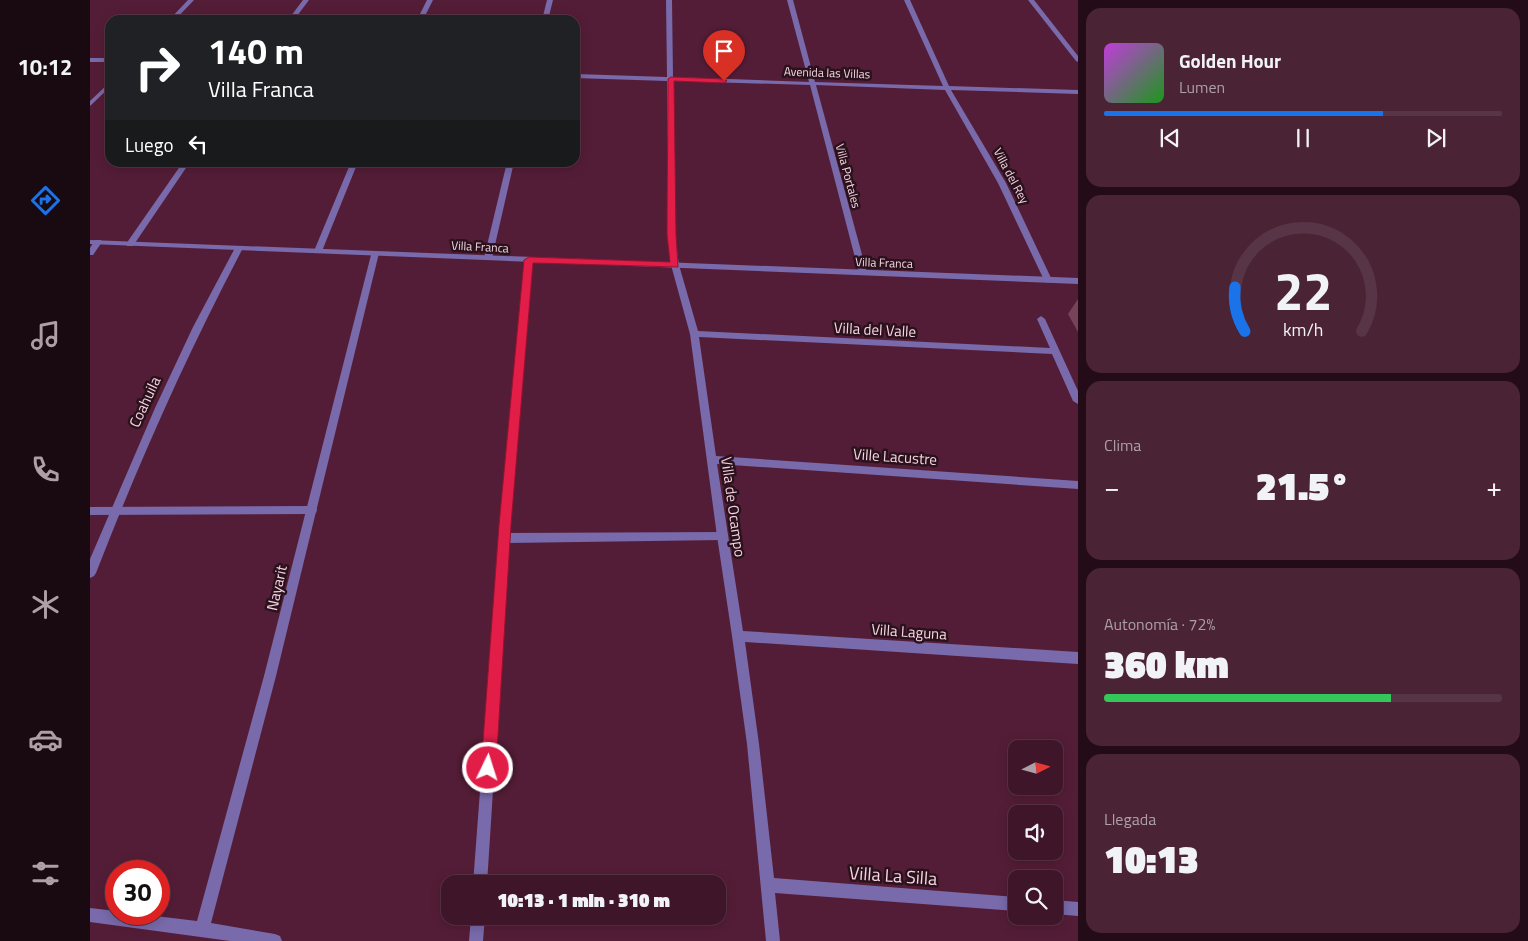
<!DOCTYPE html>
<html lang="es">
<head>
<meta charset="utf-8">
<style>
  body { margin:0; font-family:"Titillium Web",sans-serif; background:#4a2335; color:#f1f3f6; height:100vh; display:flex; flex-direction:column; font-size:19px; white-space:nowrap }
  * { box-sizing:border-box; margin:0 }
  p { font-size:16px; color:#ad9fa8 }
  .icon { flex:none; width:28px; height:28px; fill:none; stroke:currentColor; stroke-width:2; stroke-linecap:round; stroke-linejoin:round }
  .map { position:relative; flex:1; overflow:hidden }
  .side { display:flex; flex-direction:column; gap:8px; padding:8px; background:#230c17; width:450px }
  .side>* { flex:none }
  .top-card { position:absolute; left:15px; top:15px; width:475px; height:152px; border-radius:15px; box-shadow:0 2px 12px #0003,0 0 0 1px #583546; background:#202124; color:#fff; overflow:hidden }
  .needle { width:32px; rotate:84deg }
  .fabs { position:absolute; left:918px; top:740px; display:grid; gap:10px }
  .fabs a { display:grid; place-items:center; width:55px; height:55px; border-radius:10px; background:#3f1629; box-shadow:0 2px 12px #0003,0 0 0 1px #583546; font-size:25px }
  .speed { position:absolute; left:15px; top:860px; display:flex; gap:10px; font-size:25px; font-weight:700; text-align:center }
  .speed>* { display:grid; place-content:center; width:65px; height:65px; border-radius:50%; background:#3f1629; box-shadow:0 2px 12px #0003,0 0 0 1px #583546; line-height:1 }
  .speed .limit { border:8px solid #d22; background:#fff; color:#111 }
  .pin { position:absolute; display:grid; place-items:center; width:42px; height:42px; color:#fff; margin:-51px -21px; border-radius:50% 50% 50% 0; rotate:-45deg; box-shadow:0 0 5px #0007 }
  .pin .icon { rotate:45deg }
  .me { position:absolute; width:55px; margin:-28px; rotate:4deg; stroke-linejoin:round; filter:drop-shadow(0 0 4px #0008) }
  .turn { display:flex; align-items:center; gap:18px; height:105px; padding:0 20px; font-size:22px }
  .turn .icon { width:65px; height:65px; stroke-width:2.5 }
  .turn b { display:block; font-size:35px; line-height:42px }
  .then { display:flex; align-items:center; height:48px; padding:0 20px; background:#0003; gap:10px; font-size:19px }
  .big { font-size:38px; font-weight:800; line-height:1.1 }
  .side .tile { flex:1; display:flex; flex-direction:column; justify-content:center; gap:8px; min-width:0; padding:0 18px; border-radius:15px; background:#4a2335 }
  .side .dial { align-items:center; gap:0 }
  .dial svg { height:130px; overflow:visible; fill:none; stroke:#583546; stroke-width:7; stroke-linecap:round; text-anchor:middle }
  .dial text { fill:#f1f3f6; stroke:none }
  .song { display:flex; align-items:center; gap:15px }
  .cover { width:60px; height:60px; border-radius:8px; background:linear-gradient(135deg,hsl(290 70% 55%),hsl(120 70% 35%)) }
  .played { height:5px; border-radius:2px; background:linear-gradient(90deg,#1a73e8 70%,#583546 70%) }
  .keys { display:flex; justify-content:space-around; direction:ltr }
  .heat { display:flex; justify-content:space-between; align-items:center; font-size:28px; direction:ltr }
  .charge { height:8px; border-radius:4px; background:linear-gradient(90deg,#34c759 72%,#583546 0) }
  .trip { position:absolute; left:351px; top:875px; width:285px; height:50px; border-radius:15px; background:#3f1629; box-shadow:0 2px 12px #0003,0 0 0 1px #583546; font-weight:800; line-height:50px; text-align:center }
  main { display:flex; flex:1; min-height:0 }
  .dock { display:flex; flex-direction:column; width:90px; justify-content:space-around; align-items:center; background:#190910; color:#ad9fa8 }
  .dock .icon { width:35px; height:35px }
  .dock .on { color:#1a73e8 }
  .dock b { font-size:22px; color:#f1f3f6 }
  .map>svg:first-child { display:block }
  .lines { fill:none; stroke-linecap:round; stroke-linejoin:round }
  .service { fill:#796aab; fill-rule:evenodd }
  .minor { fill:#796aab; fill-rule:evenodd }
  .tertiary { fill:#796aab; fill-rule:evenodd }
  .wall { fill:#784359 }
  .route { fill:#e11d48; stroke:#92132f }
  .labels { text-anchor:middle; stroke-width:5; stroke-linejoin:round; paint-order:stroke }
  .far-street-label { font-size:12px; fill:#f8d4e2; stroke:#2a121d }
  .street-label { font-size:15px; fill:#f8d4e2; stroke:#2a121d }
  .near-street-label { font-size:18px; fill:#f8d4e2; stroke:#2a121d }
</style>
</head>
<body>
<main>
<nav class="dock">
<b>10:12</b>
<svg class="icon on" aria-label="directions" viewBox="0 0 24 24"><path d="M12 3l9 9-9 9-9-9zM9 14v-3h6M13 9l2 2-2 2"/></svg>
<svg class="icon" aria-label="music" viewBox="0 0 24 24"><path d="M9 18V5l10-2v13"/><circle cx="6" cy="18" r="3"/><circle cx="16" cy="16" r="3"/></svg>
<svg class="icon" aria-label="phone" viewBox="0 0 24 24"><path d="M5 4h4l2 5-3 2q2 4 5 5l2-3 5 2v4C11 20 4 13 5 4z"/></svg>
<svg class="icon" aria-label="climate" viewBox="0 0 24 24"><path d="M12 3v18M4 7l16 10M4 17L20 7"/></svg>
<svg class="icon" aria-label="car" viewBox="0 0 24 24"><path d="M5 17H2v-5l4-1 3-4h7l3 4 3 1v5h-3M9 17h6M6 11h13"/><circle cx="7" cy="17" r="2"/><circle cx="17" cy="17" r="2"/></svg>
<svg class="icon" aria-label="filters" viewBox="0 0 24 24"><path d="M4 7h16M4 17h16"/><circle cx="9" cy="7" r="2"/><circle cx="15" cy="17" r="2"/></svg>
</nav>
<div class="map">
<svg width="988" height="941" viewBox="0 0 988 941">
  <rect width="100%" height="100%" fill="#541d37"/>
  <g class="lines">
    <path class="service" d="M222,506l4,1 1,3 -1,3 -4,1 -222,1v-8z
      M632,532l4,1 1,3 -1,3 -4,1 -218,3 -4,-2 -1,-3 1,-3 4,-2z"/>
    <path class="minor" d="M98,0h6l-19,20h-6z
      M213,0h6l-15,20h-6z
      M337,0h6l-10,20h-6z
      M457,0h6l-5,20h-6z
      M576,0h6l1,77 136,5 -22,-82h6l22,82 128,4 -39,-86h6l39,86 129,4v4l-127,-4 55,93 46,97 -4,3 -4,-3 -46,-97 -53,-93 -129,-5 51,188 -4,2 -4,-2 -49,-188 -137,-4 2,153 4,31 19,66 352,17 -13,-29 4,-3 4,3 33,72v13l-5,-3 -21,-47 -353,-17 17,119 362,25v8l-361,-25 26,167 335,21v12l-333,-22 14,102 15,134 242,19v14l-241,-18 5,48h-14l-19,-197 -15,-108 -15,-100 -27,-202 -19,-69 -4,-31v-153l-92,-3v-4l92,3z
      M938,0h6l44,56v6l-2,-1z
      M0,58h20v4h-20z
      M20,82v5l-20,19v-5z
      M93,162h7l-57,84h-6l-1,-2z
      M261,162h7l-36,89 -1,2h-6l-1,-2z
      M417,162h7l-22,96 -4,2 -4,-2z
      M5,240h6l1,2 -9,13h-3v-7z
      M146,246h3l4,2c-56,106 -104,214 -147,325l-2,3 -4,2v-19l65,-151 38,-81z
      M282,251h3l4,2 -103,423 -65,247 64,11 5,2 2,5h-52l-140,-19v-14l26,3v3h23l58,7 67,-245z
      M436,258h3l4,2 -23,265 -23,359h-14l27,-359z
      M964,900l24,2v14l-24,-2z
      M381,916h14l-2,25h-14z"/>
    <path class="tertiary" d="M0,240l988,38v6l-988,-40z"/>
  </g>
  <path class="wall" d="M988,299v33l-10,-18z"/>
  <path class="route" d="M581,77l53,2 3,2 -3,2 -50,-2 2,153 2,33 -145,-4 -22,262 -15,243 -3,6 -5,2 -5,-2 -2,-6 18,-243 25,-265 5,-3 141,5 -3,-28 1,-155z"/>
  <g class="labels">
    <g class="far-street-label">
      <text transform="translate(737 73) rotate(2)" y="4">Avenida las Villas</text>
      <text transform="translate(758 176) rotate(75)" y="4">Villa Portales</text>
      <text transform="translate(921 176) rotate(62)" y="4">Villa del Rey</text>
      <text transform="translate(390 247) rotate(3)" y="4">Villa Franca</text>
      <text transform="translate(794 263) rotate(2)" y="4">Villa Franca</text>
    </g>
    <g class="street-label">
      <text transform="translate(785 330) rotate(3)" y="5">Villa del Valle</text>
      <text transform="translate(55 402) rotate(-65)" y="5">Coahuila</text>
      <text transform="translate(805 457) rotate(4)" y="5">Ville Lacustre</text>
      <text transform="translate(643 507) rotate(82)" y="5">Villa de Ocampo</text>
      <text transform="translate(187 588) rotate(-77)" y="5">Nayarit</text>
      <text transform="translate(819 632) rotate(4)" y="5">Villa Laguna</text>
    </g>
    <g class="near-street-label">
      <text transform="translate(803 876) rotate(4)" y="6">Villa La Silla</text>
    </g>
  </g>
</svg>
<div class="fabs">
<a><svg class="needle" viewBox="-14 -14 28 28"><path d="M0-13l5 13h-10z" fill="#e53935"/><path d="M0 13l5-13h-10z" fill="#ad9fa8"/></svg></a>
<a><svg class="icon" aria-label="sound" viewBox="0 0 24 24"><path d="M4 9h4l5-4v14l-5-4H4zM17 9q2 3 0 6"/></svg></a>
<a><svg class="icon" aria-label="search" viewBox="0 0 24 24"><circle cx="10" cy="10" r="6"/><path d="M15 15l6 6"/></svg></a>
</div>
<div class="speed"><div class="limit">30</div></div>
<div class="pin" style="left:634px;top:81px;background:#d93025"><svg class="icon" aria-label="arrive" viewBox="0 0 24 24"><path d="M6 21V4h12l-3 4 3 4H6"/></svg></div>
<svg class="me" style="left:398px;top:768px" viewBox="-20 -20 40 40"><circle r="17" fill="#e11d48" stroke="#fff" stroke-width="3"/><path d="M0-11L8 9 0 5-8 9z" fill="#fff"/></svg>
<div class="trip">10:13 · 1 min · 310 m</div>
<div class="top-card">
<div class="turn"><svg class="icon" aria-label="right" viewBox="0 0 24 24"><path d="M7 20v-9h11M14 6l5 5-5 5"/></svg><div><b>140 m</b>Villa Franca</div></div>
<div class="then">Luego<svg class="icon" aria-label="left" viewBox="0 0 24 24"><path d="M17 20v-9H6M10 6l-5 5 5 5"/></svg></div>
</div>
</div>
<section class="side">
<div class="tile">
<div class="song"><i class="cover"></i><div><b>Golden Hour</b><p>Lumen</p></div></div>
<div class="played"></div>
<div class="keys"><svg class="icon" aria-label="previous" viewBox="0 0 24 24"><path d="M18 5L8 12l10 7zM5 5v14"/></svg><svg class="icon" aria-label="pause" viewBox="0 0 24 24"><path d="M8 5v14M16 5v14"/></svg><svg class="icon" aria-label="next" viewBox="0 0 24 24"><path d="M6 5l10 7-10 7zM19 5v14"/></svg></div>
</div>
<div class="tile dial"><svg viewBox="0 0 100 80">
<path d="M14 69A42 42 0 1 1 86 69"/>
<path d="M14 69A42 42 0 0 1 8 42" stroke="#1a73e8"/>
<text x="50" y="56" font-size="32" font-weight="700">22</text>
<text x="50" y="72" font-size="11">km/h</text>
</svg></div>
<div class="tile"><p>Clima</p>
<div class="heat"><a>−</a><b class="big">21.5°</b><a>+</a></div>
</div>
<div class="tile"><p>Autonomía · 72%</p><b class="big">360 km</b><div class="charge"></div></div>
<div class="tile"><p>Llegada</p><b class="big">10:13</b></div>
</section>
</main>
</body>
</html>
